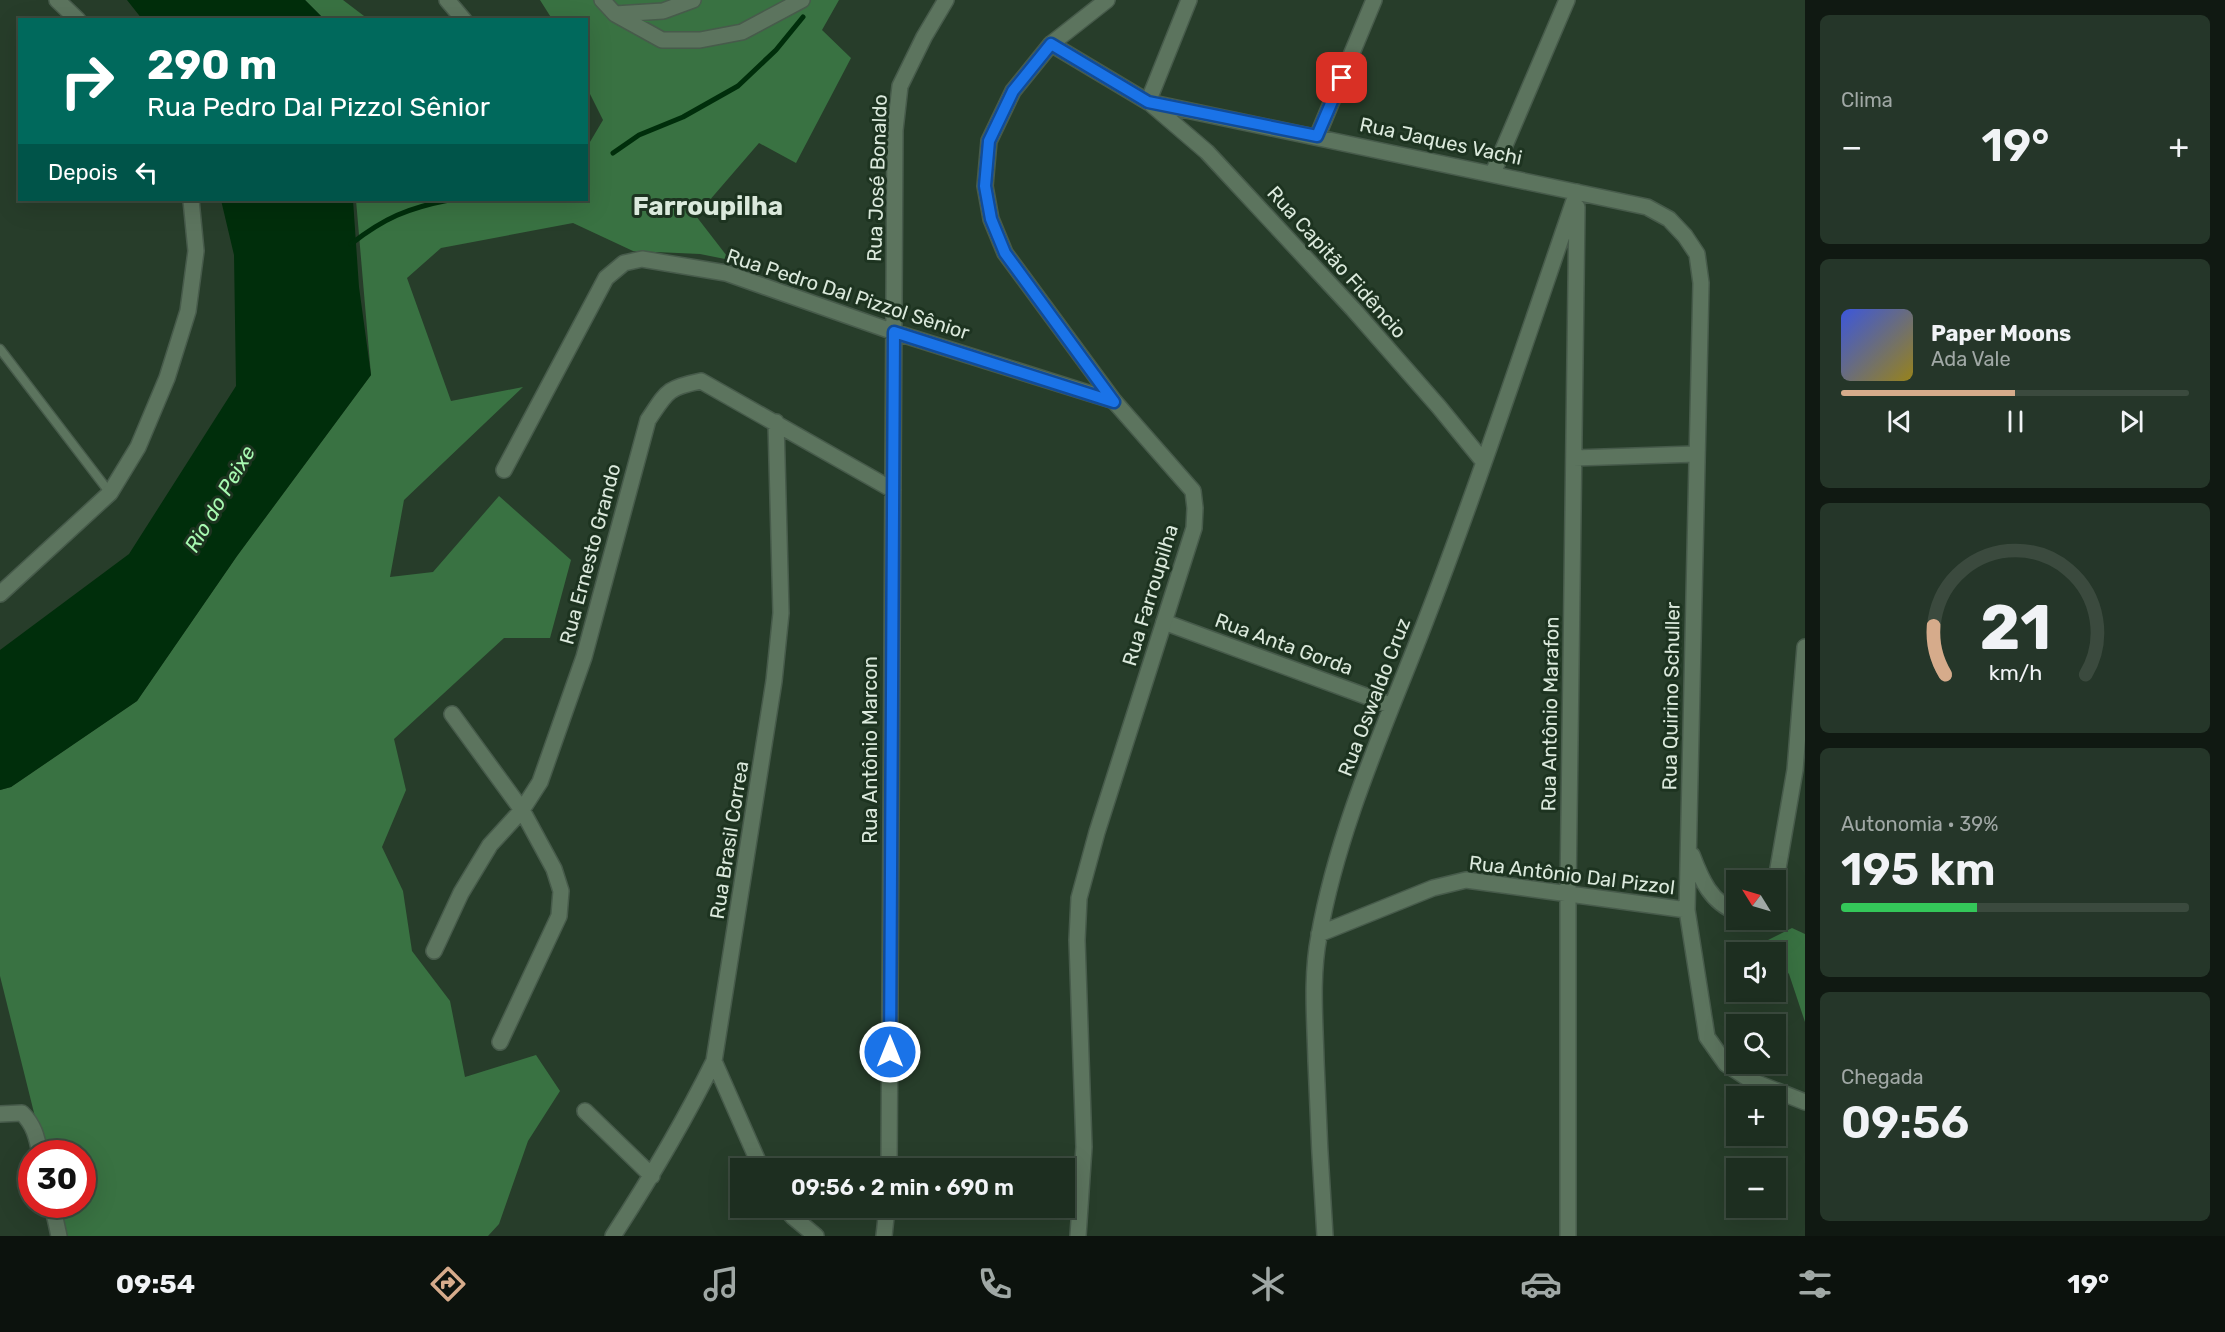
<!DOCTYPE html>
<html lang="pt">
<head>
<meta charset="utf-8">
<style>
  body { margin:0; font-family:Rubik,sans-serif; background:#253629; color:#f1f3f6; height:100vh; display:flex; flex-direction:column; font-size:22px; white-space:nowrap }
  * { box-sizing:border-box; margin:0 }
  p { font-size:20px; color:#a0a8a5 }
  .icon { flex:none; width:33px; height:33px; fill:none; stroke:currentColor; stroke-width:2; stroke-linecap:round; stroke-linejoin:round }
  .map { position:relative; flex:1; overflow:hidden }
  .sheet { display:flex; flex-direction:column; gap:15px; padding:15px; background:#101912; width:420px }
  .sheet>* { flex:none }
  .banner { position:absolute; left:18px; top:18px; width:570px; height:183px; border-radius:0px; box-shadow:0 6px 24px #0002,0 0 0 2px #3b4a3e; background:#00695c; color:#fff; overflow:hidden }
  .needle { width:39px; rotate:307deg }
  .controls { position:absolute; left:1726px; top:870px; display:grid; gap:12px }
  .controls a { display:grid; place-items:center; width:60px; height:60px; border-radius:0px; background:#1d2e20; box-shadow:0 6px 24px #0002,0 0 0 2px #3b4a3e; font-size:30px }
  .speed { position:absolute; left:18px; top:1140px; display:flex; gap:12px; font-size:30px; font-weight:700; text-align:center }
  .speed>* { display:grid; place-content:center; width:78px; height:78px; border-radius:50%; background:#1d2e20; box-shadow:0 6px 24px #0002,0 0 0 2px #3b4a3e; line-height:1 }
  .speed .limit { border:9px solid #d22; background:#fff; color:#111 }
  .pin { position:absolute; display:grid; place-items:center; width:51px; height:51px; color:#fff; margin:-26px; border-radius:12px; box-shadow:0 3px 9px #0006 }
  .me { position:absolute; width:66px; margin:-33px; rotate:0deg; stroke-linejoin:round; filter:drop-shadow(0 0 4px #0008) }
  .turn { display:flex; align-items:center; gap:21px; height:126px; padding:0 30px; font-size:27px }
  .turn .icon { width:78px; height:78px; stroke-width:2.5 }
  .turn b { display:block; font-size:42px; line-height:51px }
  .then { display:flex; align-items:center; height:57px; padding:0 30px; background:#0003; gap:12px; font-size:22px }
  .big { font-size:45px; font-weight:600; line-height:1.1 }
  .sheet .widget { flex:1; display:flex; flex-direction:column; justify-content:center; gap:9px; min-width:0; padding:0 21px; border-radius:9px; background:#253629 }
  .sheet .dial { align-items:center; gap:0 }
  .dial svg { height:156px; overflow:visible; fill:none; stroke:#3b4a3e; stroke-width:7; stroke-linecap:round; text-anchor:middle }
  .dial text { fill:#f1f3f6; stroke:none }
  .song { display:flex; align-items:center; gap:18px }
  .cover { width:72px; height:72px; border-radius:9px; background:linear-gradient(135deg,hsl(230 70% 55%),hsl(50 70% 35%)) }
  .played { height:6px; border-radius:3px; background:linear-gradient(90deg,#d6ab8b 50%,#3b4a3e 50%) }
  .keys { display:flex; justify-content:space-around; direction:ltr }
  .heat { display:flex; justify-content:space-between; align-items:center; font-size:33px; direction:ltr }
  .charge { height:9px; border-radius:4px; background:linear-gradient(90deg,#34c759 39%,#3b4a3e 0) }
  .trip { position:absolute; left:730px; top:1158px; width:345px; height:60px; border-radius:0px; background:#1d2e20; box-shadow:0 6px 24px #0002,0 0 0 2px #3b4a3e; font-weight:600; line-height:60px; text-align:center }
  .dock { display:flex; height:96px; justify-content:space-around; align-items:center; background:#0c120d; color:#a0a8a5 }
  .dock .icon { width:42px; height:42px }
  .dock .current { color:#d6ab8b }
  .dock b { font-size:27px; color:#f1f3f6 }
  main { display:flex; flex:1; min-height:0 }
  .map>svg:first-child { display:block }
  .forest { fill:#397242 }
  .water { fill:#002e0b }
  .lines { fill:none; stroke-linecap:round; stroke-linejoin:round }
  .stream { stroke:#002e0b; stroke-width:5 }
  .service-casing { stroke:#475b4b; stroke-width:11 }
  .minor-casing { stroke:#475b4b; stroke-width:18 }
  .tertiary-casing { stroke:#475b4b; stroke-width:18 }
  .service { stroke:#5c745e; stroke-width:8 }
  .minor { stroke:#5c745e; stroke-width:15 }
  .tertiary { stroke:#5c745e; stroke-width:15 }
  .route-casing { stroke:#114b97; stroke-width:15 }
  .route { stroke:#1a73e8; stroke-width:10 }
  .labels { text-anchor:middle; stroke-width:6; stroke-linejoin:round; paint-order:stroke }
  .street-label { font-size:20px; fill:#dbe9dc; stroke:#1d3320 }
  .water-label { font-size:21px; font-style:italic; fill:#a7f9b1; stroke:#1d3320 }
  .district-label { font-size:26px; font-weight:bold; fill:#dbe9dc; stroke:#1d3320 }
</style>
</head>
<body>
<main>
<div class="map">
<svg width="1805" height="1236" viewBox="0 0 1805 1236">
  <rect width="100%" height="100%" fill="#273d2a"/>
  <path class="forest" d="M305,0h38l25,19h-44z
    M540,0h299l-17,30 29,28 -55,105 -37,-20 -63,73 34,44 -30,-6 -67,-3 -60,-28 -132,25 -34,30 44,123 72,-14 -119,113 -14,77 43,-5 66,-76 72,64 -21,78h-46l-110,101 12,51 -24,57 21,44 9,60 38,50 15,76 71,-22 24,36 -32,50 -29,83 -11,12h-423l-8,-31 25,-1v-50l-38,-1 -44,-177v-186l11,-3 126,-86 100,-145 134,-181 -15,-175h230l1,-53 16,-27 -16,-32 -1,-68 -34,-1z
    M1792,928l13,6v88l-16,-48 -13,-15v-7h-6l-8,-9z"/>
  <path class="water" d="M127,0h178l19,19h-182z
    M221,200h132l6,87 12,88 -134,181 -100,145 -126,86 -11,3v-140l129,-96 107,-168 -2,-131z"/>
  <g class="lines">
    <path class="stream" d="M613,153l26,-18 44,-18 55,-31 38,-36 27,-33
      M351,244c33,-26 57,-36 98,-44"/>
    <g class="service-casing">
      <path id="service" d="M0,349l110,144"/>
    </g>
    <g class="minor-casing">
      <path id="minor" d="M447,0l17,20
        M602,0l13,14 47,26h38l42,-8 60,-32
        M615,14l48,-3 30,-11
        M1051,44l97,58 499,105 22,12 16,17 12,18 4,29 -14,627 20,127 19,27 26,17 53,21
        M1148,102l41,-102
        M1151,104l56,48 146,157 86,98 44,54
        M1317,137l57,-137
        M1493,173l74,-173
        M1574,458l122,-4
        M504,470l102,-192 18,-15 18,-4 84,14 168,59 220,69
        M1164,622l226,83
        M452,714l70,96 32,59 7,22 -2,25 -59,126
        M1692,855c9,24 19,48 45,57
        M1776,880l19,-110 10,-123
        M1319,934l114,-46 33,-8 221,30
        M434,951l27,-58 29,-48 32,-35 18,-28 44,-125 64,-237c19,-28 18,-32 53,-39l192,109
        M714,1061l47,107
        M585,1111l67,65
        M0,1114l22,-1c12,12 15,24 18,41
        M889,1168l6,-1038 5,-44 24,-49 22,-37
        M52,1204l7,32
        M785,1208l8,9 23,19
        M613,1236c37,-57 71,-114 101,-175l60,-380 7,-68 -5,-191
        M884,1236l3,-28
        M1325,1236c-4,-58 -7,-116 -9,-175 -1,-42 -5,-84 3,-125 19,-108 66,-210 105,-311 55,-142 103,-288 153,-433
        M1568,1236v-343l9,-686"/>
    </g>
    <g class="tertiary-casing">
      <path id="tertiary" d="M57,0l21,20
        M0,594l110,-101 28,-46 29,-69 21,-67 8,-60 -5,-51
        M1078,1236l6,-89 -7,-207 2,-42 18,-66 97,-304 1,-20 -2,-17 -79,-90 -109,-148 -14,-34 -6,-33 4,-45 24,-50 38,-47 56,-44"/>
    </g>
    <use href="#service" class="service"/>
    <use href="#minor" class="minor"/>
    <use href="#tertiary" class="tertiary"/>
  </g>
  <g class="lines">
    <g class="route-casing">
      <path id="route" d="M890,1052l4,-720 220,70 -109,-149 -14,-34 -6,-33 4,-45 24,-50 38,-47 97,58 169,34 25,-58"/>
    </g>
    <use href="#route" class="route"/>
  </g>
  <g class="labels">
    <g class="street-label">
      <text transform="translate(1441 141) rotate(12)" y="7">Rua Jaques Vachi</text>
      <text transform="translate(877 178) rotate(-88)" y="7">Rua José Bonaldo</text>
      <text transform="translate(1337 262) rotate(48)" y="7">Rua Capitão Fidêncio</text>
      <text transform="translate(848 294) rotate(18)" y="7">Rua Pedro Dal Pizzol Sênior</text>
      <text transform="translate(590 554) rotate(-75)" y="7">Rua Ernesto Grando</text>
      <text transform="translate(1150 595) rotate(-73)" y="7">Rua Farroupilha</text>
      <text transform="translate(1284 644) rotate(20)" y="7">Rua Anta Gorda</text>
      <text transform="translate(1671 696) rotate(-89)" y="7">Rua Quirino Schuller</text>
      <text transform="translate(1374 697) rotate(-69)" y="7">Rua Oswaldo Cruz</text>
      <text transform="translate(1550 714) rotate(-89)" y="7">Rua Antônio Marafon</text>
      <text transform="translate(870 750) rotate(-90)" y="7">Rua Antônio Marcon</text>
      <text transform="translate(729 840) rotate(-81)" y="7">Rua Brasil Correa</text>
      <text transform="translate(1572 875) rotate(7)" y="7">Rua Antônio Dal Pizzol</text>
    </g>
    <g class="water-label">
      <text transform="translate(220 499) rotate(-60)" y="7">Rio do Peixe</text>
    </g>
    <g class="district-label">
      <text x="708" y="215">Farroupilha</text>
    </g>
  </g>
</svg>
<div class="controls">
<a><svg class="needle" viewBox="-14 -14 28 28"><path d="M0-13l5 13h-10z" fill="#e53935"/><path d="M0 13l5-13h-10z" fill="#a0a8a5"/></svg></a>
<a><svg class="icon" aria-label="sound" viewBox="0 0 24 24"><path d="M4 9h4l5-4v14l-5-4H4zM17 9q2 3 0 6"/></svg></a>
<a><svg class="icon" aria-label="search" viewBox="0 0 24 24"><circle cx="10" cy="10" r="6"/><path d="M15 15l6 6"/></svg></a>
<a>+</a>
<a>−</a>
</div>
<div class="speed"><div class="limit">30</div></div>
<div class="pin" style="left:1342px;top:78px;background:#d93025"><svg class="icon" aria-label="arrive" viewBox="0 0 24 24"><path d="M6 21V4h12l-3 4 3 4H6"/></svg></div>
<svg class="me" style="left:890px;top:1052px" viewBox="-20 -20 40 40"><circle r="17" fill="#1a73e8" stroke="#fff" stroke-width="3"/><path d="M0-11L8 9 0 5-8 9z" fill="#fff"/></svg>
<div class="trip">09:56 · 2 min · 690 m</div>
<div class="banner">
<div class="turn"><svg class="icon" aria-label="right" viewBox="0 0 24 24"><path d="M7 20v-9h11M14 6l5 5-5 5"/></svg><div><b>290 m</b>Rua Pedro Dal Pizzol Sênior</div></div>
<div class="then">Depois<svg class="icon" aria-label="left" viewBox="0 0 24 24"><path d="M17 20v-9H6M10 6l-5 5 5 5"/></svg></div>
</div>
</div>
<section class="sheet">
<div class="widget"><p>Clima</p>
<div class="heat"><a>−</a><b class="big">19°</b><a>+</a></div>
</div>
<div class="widget">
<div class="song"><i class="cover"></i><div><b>Paper Moons</b><p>Ada Vale</p></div></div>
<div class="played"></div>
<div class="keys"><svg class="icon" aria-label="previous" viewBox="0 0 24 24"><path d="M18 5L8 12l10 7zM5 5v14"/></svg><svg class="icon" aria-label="pause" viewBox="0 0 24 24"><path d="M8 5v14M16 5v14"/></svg><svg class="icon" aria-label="next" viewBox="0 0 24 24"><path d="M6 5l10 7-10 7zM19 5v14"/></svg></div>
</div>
<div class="widget dial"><svg viewBox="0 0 100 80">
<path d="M14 69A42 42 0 1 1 86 69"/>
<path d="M14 69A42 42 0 0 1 8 44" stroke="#d6ab8b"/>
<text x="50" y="56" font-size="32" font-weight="700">21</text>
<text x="50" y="72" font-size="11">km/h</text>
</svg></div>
<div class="widget"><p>Autonomia · 39%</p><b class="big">195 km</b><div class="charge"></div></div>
<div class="widget"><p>Chegada</p><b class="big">09:56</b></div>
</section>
</main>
<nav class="dock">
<b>09:54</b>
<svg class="icon current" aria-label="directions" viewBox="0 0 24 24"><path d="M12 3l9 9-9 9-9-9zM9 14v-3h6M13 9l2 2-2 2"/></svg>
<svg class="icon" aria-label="music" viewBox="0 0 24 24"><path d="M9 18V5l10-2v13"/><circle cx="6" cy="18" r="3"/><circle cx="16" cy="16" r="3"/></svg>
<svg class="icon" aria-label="phone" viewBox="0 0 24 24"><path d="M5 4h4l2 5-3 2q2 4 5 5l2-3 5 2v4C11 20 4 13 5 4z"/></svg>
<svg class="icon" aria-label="climate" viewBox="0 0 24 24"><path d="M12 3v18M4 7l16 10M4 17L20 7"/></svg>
<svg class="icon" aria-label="car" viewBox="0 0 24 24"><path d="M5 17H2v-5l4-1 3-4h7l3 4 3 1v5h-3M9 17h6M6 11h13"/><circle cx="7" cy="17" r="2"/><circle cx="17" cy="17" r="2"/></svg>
<svg class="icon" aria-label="filters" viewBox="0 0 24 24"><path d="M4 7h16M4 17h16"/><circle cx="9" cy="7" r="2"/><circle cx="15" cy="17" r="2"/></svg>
<b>19°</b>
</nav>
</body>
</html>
